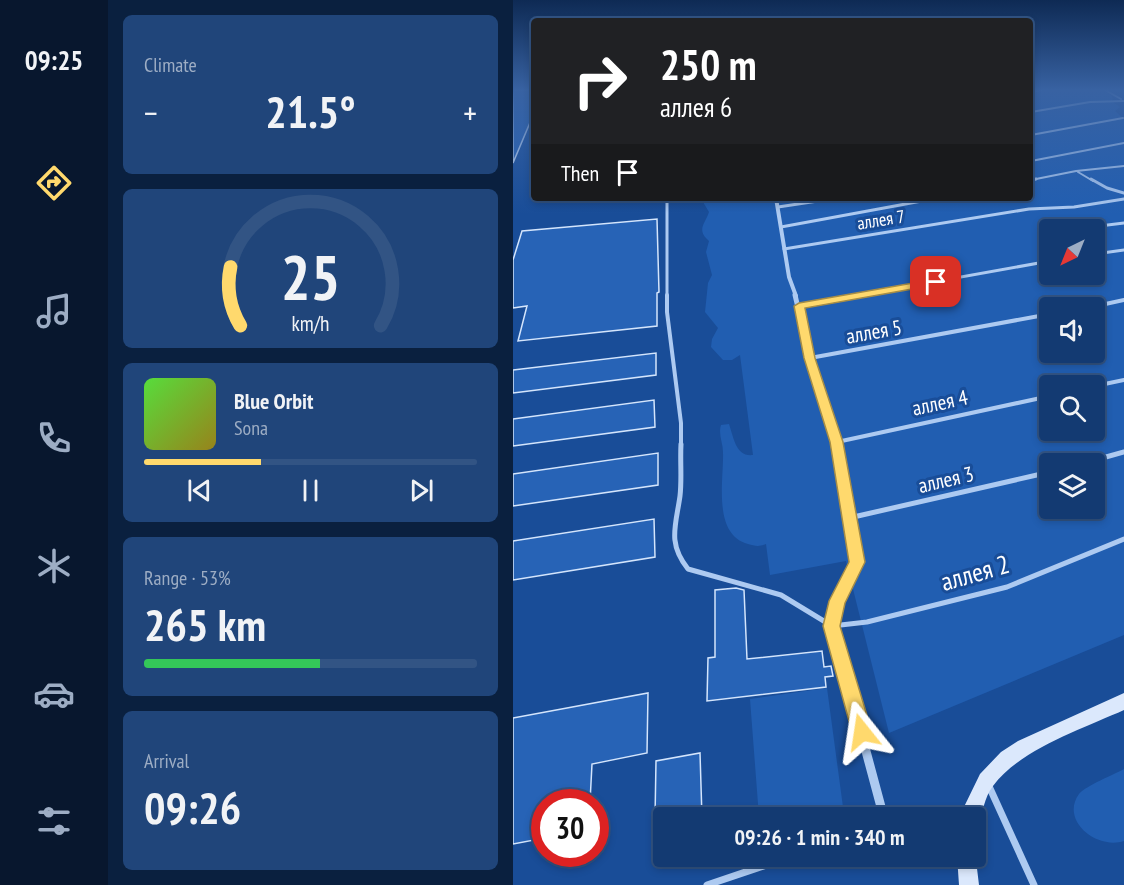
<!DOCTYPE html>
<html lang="en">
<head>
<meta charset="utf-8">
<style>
  body { margin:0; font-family:"PT Sans Narrow",sans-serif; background:#20457a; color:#f1f3f6; height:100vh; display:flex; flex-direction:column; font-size:22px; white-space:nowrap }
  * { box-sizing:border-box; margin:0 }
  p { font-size:20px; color:#9dadc4 }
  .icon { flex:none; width:33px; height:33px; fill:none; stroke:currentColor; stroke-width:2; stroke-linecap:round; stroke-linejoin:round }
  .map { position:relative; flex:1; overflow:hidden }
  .sheet { display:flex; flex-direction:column; gap:15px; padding:15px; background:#0a203f; width:405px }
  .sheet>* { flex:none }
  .hud { position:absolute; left:18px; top:18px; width:502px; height:183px; border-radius:6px; box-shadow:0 3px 9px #0003,0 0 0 2px #325484; background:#202124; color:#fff; overflow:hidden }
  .needle { width:39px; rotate:223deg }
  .fabs { position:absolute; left:526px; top:219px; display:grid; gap:12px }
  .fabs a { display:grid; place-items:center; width:66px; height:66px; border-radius:6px; background:#133a72; box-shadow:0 3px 9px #0003,0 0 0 2px #325484; font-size:30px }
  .speed { position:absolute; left:18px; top:789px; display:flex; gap:12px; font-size:30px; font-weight:700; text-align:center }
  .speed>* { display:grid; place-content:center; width:78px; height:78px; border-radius:50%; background:#133a72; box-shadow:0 3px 9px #0003,0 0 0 2px #325484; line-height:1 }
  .speed .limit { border:9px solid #d22; background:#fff; color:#111 }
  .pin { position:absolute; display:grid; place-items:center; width:51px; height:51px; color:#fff; margin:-26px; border-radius:12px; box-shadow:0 3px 9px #0006 }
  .me { position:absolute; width:66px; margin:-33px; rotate:345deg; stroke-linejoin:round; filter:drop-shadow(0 0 4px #0008) }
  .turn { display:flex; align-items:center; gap:21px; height:126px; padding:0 30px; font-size:27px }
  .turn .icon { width:78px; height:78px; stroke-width:2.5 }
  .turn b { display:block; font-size:42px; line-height:51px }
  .then { display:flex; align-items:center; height:57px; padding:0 30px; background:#0003; gap:12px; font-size:22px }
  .big { font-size:45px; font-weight:600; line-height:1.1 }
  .sheet .widget { flex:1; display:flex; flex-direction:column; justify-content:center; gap:9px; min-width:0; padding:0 21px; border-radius:9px; background:#20457a }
  .sheet .dial { align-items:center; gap:0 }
  .dial svg { height:156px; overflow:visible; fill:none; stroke:#325484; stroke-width:7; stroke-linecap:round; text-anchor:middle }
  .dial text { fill:#f1f3f6; stroke:none }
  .song { display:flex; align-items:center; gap:18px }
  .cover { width:72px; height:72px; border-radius:9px; background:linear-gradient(135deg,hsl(110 70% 55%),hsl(50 70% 35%)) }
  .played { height:6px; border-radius:3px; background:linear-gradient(90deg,#ffd96d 35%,#325484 35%) }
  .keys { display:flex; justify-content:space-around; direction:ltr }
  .heat { display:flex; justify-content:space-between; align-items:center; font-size:33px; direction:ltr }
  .charge { height:9px; border-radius:4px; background:linear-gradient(90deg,#34c759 53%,#325484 0) }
  .trip { position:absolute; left:140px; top:807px; width:333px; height:60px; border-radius:6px; background:#133a72; box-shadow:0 3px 9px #0003,0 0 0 2px #325484; font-weight:600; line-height:60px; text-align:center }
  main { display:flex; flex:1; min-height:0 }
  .dock { display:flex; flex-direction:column; width:108px; justify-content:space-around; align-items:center; background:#08172e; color:#9dadc4 }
  .dock .icon { width:42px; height:42px }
  .dock .active { color:#ffd96d }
  .dock b { font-size:27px; color:#f1f3f6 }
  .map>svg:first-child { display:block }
  .green { fill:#215eb1; fill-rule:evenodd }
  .building { fill:#2763b6; stroke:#d4e5fc; stroke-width:1.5 }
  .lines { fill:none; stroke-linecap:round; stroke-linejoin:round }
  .lane-far4 { stroke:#adcaf1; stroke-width:2 }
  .lane-far3 { stroke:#adcaf1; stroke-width:3 }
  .lane-far2 { stroke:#adcaf1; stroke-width:4 }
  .lane-far1 { stroke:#adcaf1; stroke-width:5 }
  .lane { stroke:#adcaf1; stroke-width:7 }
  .street-far3 { stroke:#adcaf1; stroke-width:4 }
  .street-far2 { stroke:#adcaf1; stroke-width:5 }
  .street-far1 { stroke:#adcaf1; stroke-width:7 }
  .street { stroke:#adcaf1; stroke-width:9 }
  .secondary { fill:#dbe8fc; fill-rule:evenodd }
  .route { fill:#ffd96d; stroke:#a68d47; stroke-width:1.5 }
  .labels { text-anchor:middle; stroke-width:6; stroke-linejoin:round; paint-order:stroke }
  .far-street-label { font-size:18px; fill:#fff; stroke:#194d98 }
  .street-label { font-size:21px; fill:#fff; stroke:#194d98 }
  .near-street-label { font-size:26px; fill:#fff; stroke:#194d98 }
</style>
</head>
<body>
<main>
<nav class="dock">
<b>09:25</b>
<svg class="icon active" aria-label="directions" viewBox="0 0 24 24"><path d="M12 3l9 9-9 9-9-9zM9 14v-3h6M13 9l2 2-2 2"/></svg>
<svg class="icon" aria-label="music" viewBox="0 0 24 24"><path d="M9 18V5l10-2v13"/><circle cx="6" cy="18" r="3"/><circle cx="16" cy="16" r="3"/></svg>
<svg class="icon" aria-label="phone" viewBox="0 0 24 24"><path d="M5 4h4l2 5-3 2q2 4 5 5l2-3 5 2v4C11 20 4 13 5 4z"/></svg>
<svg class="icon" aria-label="climate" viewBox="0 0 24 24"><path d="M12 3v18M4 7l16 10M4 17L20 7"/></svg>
<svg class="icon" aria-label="car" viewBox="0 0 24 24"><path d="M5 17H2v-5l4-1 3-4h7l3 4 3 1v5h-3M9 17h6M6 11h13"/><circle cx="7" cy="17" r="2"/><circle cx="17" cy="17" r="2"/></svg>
<svg class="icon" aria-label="filters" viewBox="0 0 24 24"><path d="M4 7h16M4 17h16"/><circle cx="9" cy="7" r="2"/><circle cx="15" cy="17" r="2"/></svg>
</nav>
<section class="sheet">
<div class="widget"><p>Climate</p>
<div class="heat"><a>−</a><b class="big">21.5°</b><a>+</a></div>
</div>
<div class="widget dial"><svg viewBox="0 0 100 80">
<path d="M14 69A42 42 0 1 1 86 69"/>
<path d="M14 69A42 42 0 0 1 9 39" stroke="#ffd96d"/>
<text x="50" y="56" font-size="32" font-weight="700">25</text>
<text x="50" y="72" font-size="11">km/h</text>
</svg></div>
<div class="widget">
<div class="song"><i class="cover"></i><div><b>Blue Orbit</b><p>Sona</p></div></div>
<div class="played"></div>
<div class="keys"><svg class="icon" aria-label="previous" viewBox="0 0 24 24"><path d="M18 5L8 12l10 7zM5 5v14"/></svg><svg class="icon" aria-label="pause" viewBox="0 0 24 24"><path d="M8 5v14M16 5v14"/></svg><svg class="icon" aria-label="next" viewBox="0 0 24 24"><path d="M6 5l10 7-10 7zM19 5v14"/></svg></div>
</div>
<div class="widget"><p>Range · 53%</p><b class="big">265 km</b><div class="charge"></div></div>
<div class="widget"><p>Arrival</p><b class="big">09:26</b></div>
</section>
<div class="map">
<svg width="611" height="885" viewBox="0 0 611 885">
  <rect width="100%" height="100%" fill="#194d98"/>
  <path class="green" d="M518,90h72l9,6 1,6 7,5 -5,4 9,8v516l-235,98 -43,-172 -76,14 -4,-31c-7,3 -11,2 -18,0 -36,-10 -24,-64 -25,-92 0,-9 -5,-18 -2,-27l8,-1c5,15 7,33 24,31l-13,-100 -8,5h-9l-12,-13 1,-8 6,-11 -13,-16 3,-29 4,-8 -6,-23 3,-11c-13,-11 -4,-17 0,-29l-6,-10 7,-4h321zM537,230h45v44h-45zM537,308h45v44h-45zM537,386h45v44h-45zM537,464h45v44h-45z
    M314,688l16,119 -42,10h-42l-9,-118z
    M611,769v72c-28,9 -64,-21 -45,-47 8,-9 34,-19 45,-25z"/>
  <path class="building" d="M0,90h21v23l-21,50z
    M144,219l2,73 -2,1v33l-139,15 9,-35 -14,2v-48l9,-29z
    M143,353v22l-143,18v-23z
    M141,400l1,27 -142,19v-27z
    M145,453v32l-145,21v-32z
    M141,519l1,38 -142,23v-39z
    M223,588l8,2 3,69 75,-8 2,16 7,-1 2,10 -8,1 1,10 -119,14 1,-43 7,-1v-67z
    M135,693l-1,60 -55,11 -2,38h-45v36l-32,6v-126z
    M187,753l2,65h-47l1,-57z"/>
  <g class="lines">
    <path class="lane-far4" d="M592,90l16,9
      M518,92l10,-2
      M518,112l59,-10 34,-1
      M518,135l92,-17
      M518,161l93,-18
      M565,172l15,9
      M518,180l45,-9 48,-5"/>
    <path class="lane-far3" d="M578,179l16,9 17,5
      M518,180l5,-1
      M154,198v98
      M265,207l60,-9
      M268,227l157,-29
      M554,230l57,-7
      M271,249l245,-40 45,-2 50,-8
      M582,254l29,-4
      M342,296l195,-35"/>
    <path class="lane-far2" d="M154,295v17l14,111v22
      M286,306l64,-11
      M574,308l37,-8
      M297,358l240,-44
      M582,386l29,-6
      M324,442l213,-46"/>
    <path class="lane-far1" d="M168,444c-1,17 1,35 -1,52 -4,29 -13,47 8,73l93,26 51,31 35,-4 140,-35 117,-48
      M568,464l43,-12
      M336,518l201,-46"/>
    <path class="lane" d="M475,784l46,101
      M194,885l86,-29"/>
    <path class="street-far3" d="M263,198l13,79 7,19"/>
    <path class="street-far2" d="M282,295l15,63 28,87"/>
    <path class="street-far1" d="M323,637l-4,-11 5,-25 20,-39 -20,-118"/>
    <path class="street" d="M322,636l49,182
      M410,818l47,-8"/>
    <path class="secondary" d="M611,693v17c-40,18 -105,40 -131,76 -9,12 -10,26 -15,39l-3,1v-8h-13l1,-9 17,-35 21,-22 17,-11z
      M462,852l4,33h-20l-2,-29h18z"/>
  </g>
  <linearGradient id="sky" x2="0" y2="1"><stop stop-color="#0e2a54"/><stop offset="0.42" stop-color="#3862a2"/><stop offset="1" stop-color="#3862a2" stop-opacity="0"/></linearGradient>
  <rect width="611" height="214" fill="url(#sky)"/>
  <path class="route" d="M423,279l4,1v4l-135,24 10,50 28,84 22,120 -20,41 -5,23 32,106 -3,7 -7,3 -7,-3 -3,-7 -29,-106 6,-25 20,-39 -19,-120 -26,-84 -10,-52 5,-3z"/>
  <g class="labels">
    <g class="far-street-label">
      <text transform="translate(368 220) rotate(-9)" y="6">аллея 7</text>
    </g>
    <g class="street-label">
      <text transform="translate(361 332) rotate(-10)" y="7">аллея 5</text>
      <text transform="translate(427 403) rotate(-12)" y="7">аллея 4</text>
      <text transform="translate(433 480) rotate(-13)" y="7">аллея 3</text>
    </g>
    <g class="near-street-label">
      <text transform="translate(462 573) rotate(-16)" y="9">аллея 2</text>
    </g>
  </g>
</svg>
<div class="fabs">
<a><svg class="needle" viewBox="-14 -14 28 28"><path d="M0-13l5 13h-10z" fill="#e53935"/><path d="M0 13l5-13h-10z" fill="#9dadc4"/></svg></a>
<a><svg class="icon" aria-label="sound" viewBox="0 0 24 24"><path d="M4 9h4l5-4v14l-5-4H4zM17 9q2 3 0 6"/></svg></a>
<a><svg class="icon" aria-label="search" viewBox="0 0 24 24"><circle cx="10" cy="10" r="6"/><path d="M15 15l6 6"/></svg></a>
<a><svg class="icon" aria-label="layers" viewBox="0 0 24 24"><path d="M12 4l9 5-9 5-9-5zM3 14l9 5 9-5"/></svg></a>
</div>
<div class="speed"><div class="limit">30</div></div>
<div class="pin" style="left:423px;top:282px;background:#d93025"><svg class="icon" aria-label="arrive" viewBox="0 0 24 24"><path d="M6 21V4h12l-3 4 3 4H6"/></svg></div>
<svg class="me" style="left:349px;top:732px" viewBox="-20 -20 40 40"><path d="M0-17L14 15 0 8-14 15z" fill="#ffd96d" stroke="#fff" stroke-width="4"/></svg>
<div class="trip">09:26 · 1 min · 340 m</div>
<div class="hud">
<div class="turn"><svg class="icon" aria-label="right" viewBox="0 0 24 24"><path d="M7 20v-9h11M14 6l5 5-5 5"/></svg><div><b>250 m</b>аллея 6</div></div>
<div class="then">Then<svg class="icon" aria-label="arrive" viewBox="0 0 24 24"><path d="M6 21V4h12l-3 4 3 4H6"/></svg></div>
</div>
</div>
</main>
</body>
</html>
